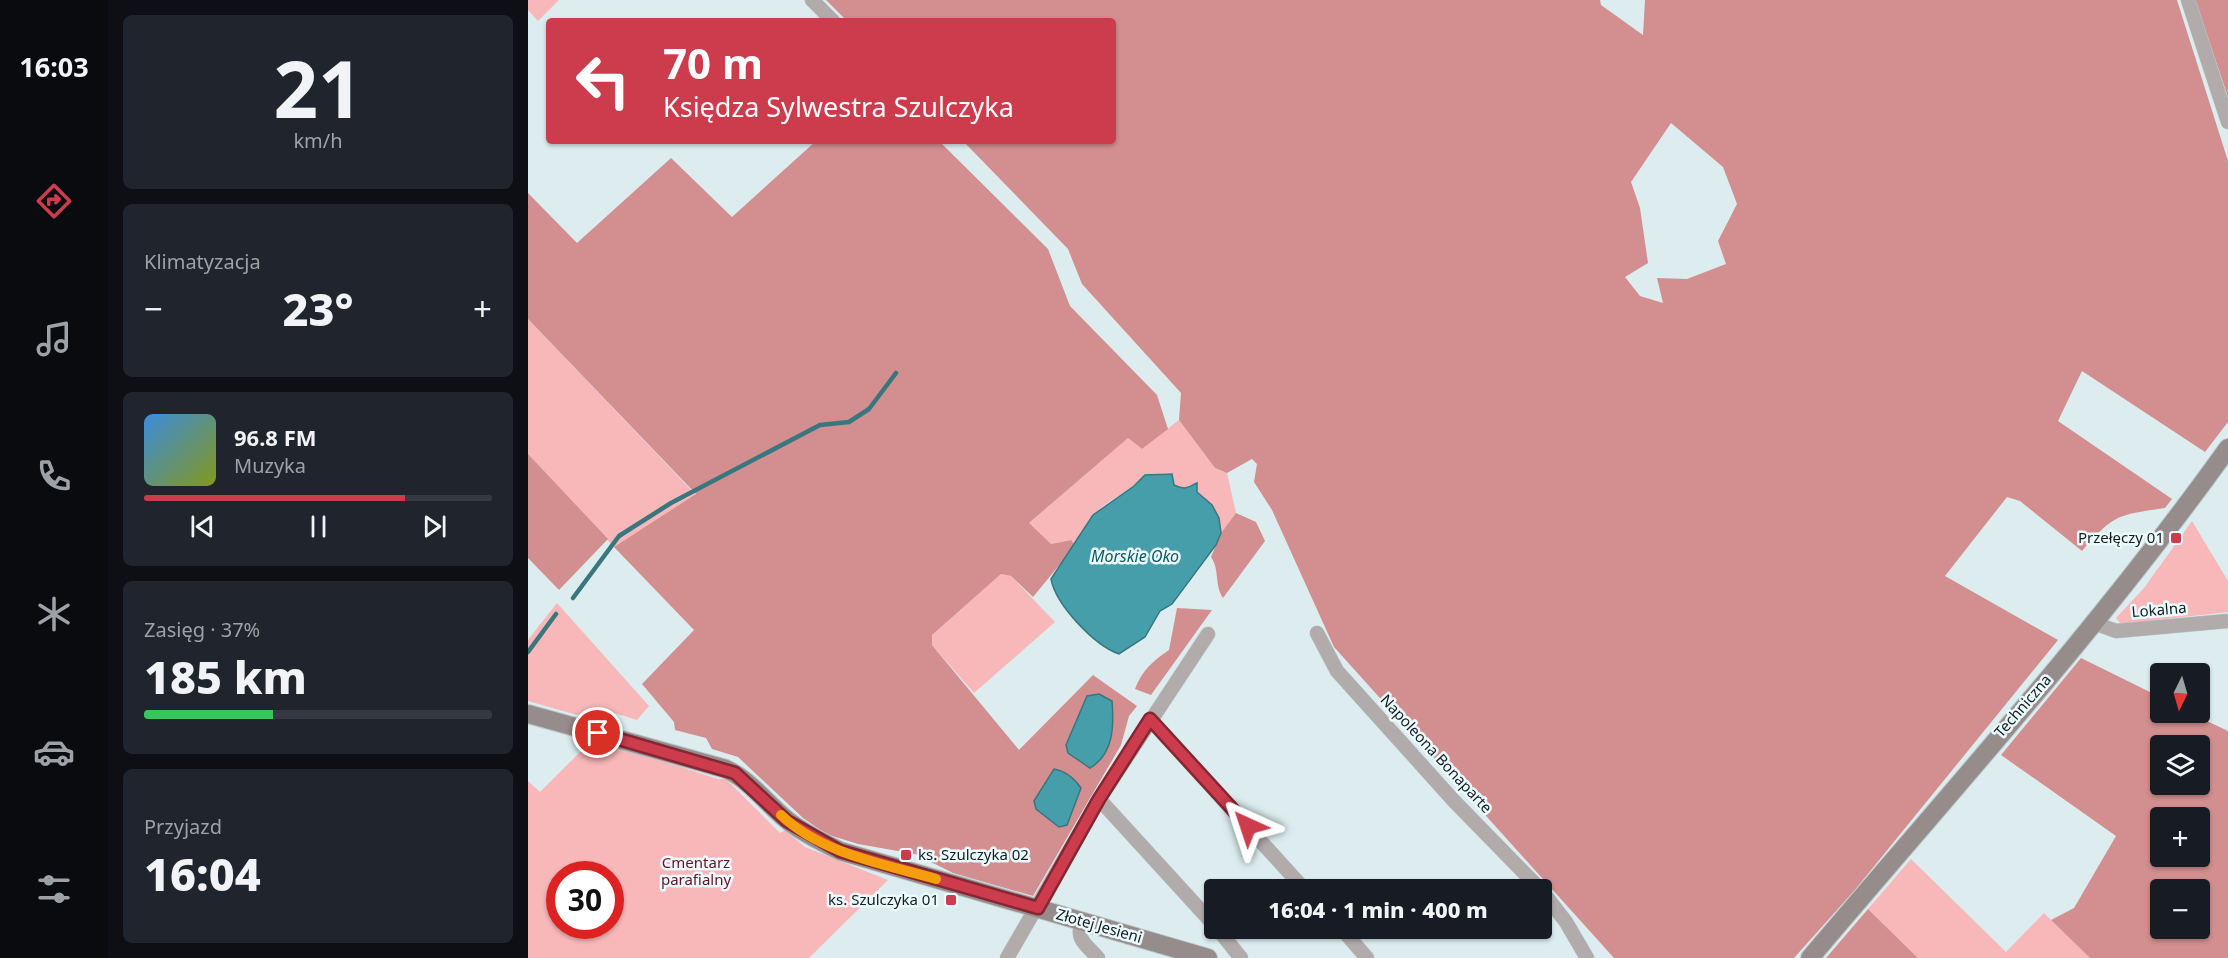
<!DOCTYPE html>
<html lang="pl">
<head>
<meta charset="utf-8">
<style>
  body { margin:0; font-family:"Noto Sans",sans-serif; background:#20242c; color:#f1f3f6; height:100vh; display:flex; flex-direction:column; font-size:22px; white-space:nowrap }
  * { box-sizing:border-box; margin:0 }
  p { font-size:20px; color:#9ea1a6 }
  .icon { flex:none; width:33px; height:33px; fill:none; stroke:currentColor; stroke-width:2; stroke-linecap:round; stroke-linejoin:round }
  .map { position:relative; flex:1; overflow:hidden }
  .drawer { display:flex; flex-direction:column; gap:15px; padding:15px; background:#0d0f14; width:420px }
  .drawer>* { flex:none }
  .top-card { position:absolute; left:18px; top:18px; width:570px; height:126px; border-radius:6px; box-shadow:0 2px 4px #0004; background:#cc3c4d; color:#fff; overflow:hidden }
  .needle { width:39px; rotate:185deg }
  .buttons { position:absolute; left:1622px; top:663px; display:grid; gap:12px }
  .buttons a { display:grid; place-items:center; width:60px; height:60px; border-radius:6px; background:#171b24; box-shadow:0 2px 4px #0004; font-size:30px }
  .speed { position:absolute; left:18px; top:861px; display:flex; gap:12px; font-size:30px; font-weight:700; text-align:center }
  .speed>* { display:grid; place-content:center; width:78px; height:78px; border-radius:50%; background:#171b24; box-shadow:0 2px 4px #0004; line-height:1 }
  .speed .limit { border:9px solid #d22; background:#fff; color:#111 }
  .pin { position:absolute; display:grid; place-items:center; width:51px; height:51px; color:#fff; margin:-26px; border:3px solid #fff; border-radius:50%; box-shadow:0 2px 6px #0007 }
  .me { position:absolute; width:66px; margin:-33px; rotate:318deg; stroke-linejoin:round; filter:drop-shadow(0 0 4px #0008) }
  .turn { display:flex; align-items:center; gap:21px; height:126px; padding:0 18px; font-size:27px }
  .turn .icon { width:78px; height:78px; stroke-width:2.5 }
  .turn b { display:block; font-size:42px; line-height:51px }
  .big { font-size:45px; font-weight:800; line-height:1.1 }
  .drawer .widget { flex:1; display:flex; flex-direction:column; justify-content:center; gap:9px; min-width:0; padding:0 21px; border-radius:9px; background:#20242c }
  .drawer .dial { align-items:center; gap:0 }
  .dial b { font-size:78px; line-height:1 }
  .song { display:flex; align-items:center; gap:18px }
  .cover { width:72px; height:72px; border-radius:9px; background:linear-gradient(135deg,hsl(210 70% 55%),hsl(70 70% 35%)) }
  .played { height:6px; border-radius:3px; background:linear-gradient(90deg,#cc3c4d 75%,#363941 75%) }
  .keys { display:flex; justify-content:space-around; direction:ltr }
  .heat { display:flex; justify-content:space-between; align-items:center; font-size:33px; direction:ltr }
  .charge { height:9px; border-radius:4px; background:linear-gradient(90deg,#34c759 37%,#363941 0) }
  .trip { position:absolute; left:676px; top:879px; width:348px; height:60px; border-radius:6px; background:#171b24; box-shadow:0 2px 4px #0004; font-weight:800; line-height:60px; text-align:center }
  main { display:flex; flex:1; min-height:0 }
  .tabs { display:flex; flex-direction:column; width:108px; justify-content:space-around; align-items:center; background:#090b0e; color:#9ea1a6 }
  .tabs .icon { width:42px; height:42px }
  .tabs .active { color:#cc3c4d }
  .tabs b { font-size:27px; color:#f1f3f6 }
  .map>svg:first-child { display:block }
  .green { fill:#f8b7b8; fill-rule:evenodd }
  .forest { fill:#d38e8f; fill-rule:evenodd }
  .water { fill:#479eab; stroke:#397780; stroke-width:1.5 }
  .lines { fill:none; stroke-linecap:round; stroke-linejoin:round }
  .stream { stroke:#397780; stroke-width:4.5 }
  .street-casing { stroke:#b9c7c9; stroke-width:15 }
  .secondary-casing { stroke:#b9c7c9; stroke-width:20 }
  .street { stroke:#b1abab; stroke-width:14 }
  .secondary { stroke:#968c8c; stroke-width:18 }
  .route-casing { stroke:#852732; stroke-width:15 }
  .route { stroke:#cc3c4d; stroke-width:10 }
  .slow { stroke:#f59e0b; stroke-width:10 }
  .poi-dot { fill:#cc3c4d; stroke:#ebfafd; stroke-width:2 }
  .labels { text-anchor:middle; stroke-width:5; stroke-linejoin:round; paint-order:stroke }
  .poi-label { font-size:15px; fill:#171c1d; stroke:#ebfafd; text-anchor:end }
  .street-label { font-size:15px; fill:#171c1d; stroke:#ebfafd }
  .park-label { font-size:15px; fill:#661420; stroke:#ebfafd }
  .water-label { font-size:16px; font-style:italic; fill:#0d5862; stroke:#ebfafd }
</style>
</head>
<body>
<main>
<nav class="tabs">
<b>16:03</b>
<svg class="icon active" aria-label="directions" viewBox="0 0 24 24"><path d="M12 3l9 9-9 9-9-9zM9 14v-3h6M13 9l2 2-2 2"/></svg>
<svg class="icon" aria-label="music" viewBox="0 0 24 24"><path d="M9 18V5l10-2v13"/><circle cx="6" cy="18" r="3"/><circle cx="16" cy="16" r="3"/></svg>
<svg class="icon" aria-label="phone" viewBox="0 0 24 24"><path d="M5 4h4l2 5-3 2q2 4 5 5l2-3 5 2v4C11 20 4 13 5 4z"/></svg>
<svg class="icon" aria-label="climate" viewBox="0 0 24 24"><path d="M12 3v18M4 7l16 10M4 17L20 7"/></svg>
<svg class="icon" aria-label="car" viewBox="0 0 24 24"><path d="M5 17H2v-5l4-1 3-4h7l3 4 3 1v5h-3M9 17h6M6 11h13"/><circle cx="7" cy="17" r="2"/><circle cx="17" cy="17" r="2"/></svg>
<svg class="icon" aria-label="filters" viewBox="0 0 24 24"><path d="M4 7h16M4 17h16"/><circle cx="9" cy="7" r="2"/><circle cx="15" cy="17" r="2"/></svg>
</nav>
<section class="drawer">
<div class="widget dial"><b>21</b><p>km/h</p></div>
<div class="widget"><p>Klimatyzacja</p>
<div class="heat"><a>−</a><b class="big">23°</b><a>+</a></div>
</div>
<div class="widget">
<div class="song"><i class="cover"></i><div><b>96.8 FM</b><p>Muzyka</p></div></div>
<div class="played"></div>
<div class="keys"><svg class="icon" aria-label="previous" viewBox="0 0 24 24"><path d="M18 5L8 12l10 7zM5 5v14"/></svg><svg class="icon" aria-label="pause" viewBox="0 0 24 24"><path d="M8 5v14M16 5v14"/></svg><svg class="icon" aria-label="next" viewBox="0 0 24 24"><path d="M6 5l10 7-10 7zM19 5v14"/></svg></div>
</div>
<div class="widget"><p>Zasięg · 37%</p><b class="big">185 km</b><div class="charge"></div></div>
<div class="widget"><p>Przyjazd</p><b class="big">16:04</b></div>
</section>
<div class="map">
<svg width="1700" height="958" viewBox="0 0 1700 958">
  <rect width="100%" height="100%" fill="#ddedef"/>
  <path class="green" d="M0,0h31l-21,21 -10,-11z
    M0,319l168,176 -82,52 -86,-93z
    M651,420l36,48 12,5 9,40 -15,20 -9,-28 -15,-14 -24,-6 -1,-11 -3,-1 -24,2c-15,16 -34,23 -50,38 -9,8 -14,22 -20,33l-5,-6 -19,4 -23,-20 100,-86 14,11z
    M1664,521l36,60v31l-107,12 -5,-6 28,-30z
    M473,574l10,2 44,46 -81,71 -42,-48v-10z
    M29,603l92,103 -12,14 -39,-12 -21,7 -49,-14v-61z
    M65,739l125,40h8l54,54 5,-3 20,17 83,33 -79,78h-281v-177l12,11zM32,874h50v52h-50z
    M1383,859l95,93 38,-39 46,45h-172l-50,-49z"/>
  <path class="forest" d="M298,0h774l1,5 42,30 2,-35h532l51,161v261l-23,30 -123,-81 -24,50 114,78 -7,9c-47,7 -51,6 -83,43l-62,-50 -13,-4 -62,79 113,64 -204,251 -60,67h-180l-280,-311 -62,-137 -18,-28 3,-18 -5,-5 -25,14 -12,-5 -36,-48 2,-27 -99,-109 -14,-35 -105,-108h150v-120h-266zM1143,123l52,44 14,37 -19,37 8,23 -39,15 -30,-1 6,25 -23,-7 -15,-19 23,-14 -8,-55 -9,-26z
    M1667,0h33v97z
    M288,141h123l109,108 22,57 87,89 11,34 -26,20 -14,-11 -99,85 22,21 20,-4 4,6 -42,51 -22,-21 -10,-2 -69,61v10l87,105 74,-75 44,31 -8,10 -8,29 -88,151 -80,-23 -38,-19 -57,-10 -32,-10 -23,-16 -65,-61 -26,-8 -6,-11 -31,-8 -1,-8 -32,-38 52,-54 -80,-83 82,-53 -168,-175v-126l49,50 94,-85 61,59z
    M0,454l80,85 -49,51 -31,-32z
    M708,513l20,9 9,19 -42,57c-9,-14 -3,-28 -12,-41l10,-24z
    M649,608l35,2 -61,85 -16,-6c7,-19 18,-28 34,-39z
    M1553,658l79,39v15l30,1 38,18v227h-138l-39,-38 23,-12 42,-72 -115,-81zM1632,746h39v38h-39zM1632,818h39v38h-39zM1632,890h39v38h-39z
    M1340,909l50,49h-92z"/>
  <path class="water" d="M644,474l2,11c12,5 12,3 23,-2v9l15,13 7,13 2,15 -5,12 -44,59 -12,7 -15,26 -26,17c-25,-9 -63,-49 -68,-75l42,-64 41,-29 11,-11z
    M571,694l13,7c2,24 2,53 -22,67l-22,-15 -2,-8 21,-49z
    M526,769c12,2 20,9 27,19l-14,37 -8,2 -23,-18 -2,-8z"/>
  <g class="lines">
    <path class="stream" d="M45,598l46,-62 52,-33 149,-78 29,-3 20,-13 27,-36
      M0,652l28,-38"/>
    <g class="street-casing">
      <path id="street" d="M284,0l21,21
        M1660,0l40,122
        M1566,623l22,8 112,-10
        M789,633l20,38 117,130 87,89
        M622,719l155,171
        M571,799l116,127
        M1014,891l24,31 21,36
        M554,921c-7,19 4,23 16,37
        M689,928l24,30
        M813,928l26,30
        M479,958l92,-159 109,-165"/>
    </g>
    <g class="secondary-casing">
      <path id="secondary" d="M0,714l198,55c24,11 40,34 61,51 16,13 35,22 53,31l368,107
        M1282,958c142,-168 290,-331 418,-510"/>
    </g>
    <use href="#street" class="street"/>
    <use href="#secondary" class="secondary"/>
  </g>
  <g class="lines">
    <g class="route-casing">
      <path id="route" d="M70,733l137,40 52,48 53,30 198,57 61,-109 51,-80 98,107"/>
    </g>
    <use href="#route" class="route"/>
    <path class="slow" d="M253,815c41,39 103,49 155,64"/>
  </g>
  <g class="poi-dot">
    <rect x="1642" y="532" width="12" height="12" rx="3"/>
    <rect x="372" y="849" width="12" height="12" rx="3"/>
    <rect x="417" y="894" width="12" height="12" rx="3"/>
  </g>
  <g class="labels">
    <g class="poi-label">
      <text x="1636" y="543">Przełęczy 01</text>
      <text x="390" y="860" text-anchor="start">ks. Szulczyka 02</text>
      <text x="411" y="905">ks. Szulczyka 01</text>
    </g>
    <g class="street-label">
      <text transform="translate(1631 610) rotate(-5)" y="5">Lokalna</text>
      <text transform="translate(1495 706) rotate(-49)" y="5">Techniczna</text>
      <text transform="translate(908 754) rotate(47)" y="5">Napoleona Bonaparte</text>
      <text transform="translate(571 926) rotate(16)" y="5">Złotej Jesieni</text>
    </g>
    <g class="park-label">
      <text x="168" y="868">Cmentarz<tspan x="168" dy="17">parafialny</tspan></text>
    </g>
    <g class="water-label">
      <text x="607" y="562">Morskie Oko</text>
    </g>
  </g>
</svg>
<div class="buttons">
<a><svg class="needle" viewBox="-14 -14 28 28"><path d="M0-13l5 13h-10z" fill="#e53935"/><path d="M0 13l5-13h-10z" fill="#9ea1a6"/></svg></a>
<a><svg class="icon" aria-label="layers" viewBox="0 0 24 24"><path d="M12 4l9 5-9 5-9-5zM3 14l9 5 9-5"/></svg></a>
<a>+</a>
<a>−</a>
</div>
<div class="speed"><div class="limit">30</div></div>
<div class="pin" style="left:70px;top:733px;background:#d93025"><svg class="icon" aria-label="arrive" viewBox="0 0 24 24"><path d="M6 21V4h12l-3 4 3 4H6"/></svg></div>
<svg class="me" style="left:720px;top:826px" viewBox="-20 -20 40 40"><path d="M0-17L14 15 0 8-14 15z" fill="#cc3c4d" stroke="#fff" stroke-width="4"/></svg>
<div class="trip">16:04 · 1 min · 400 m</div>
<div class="top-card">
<div class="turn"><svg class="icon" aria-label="left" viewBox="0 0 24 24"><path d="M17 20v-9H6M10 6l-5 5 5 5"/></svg><div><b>70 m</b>Księdza Sylwestra Szulczyka</div></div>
</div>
</div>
</main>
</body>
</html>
